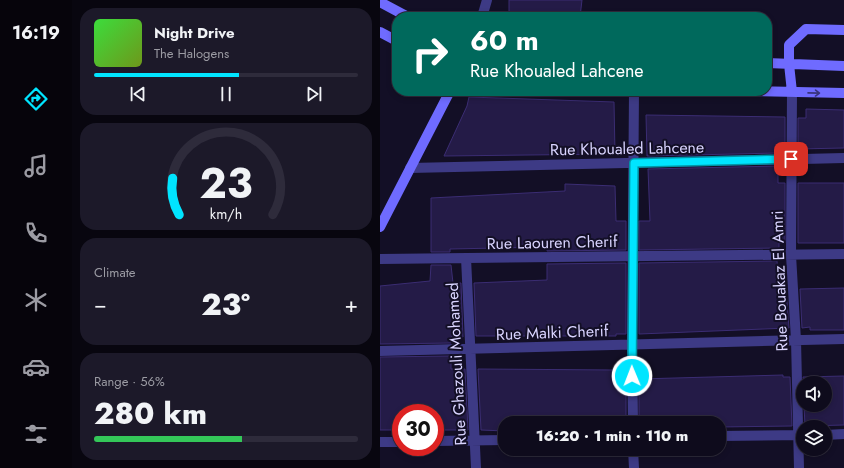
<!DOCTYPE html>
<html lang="en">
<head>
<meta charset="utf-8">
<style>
  body { margin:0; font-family:Jost,sans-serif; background:#1c1929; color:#f1f3f6; height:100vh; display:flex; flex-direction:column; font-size:15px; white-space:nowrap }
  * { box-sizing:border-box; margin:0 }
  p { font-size:13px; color:#9b9ba3 }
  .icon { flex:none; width:22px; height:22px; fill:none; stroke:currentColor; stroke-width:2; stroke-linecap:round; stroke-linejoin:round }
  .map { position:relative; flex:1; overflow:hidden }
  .details { display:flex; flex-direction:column; gap:8px; padding:8px; background:#08060f; width:308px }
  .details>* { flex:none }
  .guide { position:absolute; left:12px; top:12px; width:380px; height:84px; border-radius:16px; box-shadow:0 2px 6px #0003,0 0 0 1px #2e2b3b; background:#00695c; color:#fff; overflow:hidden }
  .tools { position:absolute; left:416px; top:376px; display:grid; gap:8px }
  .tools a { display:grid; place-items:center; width:36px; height:36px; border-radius:50%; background:#0e0b1c; box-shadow:0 2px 6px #0003,0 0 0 1px #2e2b3b; font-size:20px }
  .speed { position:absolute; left:12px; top:404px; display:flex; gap:8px; font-size:20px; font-weight:700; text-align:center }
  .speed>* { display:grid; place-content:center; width:52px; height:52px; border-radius:50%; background:#0e0b1c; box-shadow:0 2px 6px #0003,0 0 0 1px #2e2b3b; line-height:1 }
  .speed .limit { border:6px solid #d22; background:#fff; color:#111 }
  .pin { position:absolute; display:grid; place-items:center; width:34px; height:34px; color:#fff; margin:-17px; border-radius:8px; box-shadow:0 2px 6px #0006 }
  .me { position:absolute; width:44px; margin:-22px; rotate:359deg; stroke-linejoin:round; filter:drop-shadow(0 0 3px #0008) }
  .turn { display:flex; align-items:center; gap:14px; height:84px; padding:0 12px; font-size:18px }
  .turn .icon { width:52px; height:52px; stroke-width:2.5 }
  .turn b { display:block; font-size:28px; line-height:34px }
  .big { font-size:30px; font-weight:800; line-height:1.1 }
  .details .tile { flex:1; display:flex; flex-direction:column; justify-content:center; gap:6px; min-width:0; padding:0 14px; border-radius:16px; background:#1c1929 }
  .details .dial { align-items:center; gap:0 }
  .dial svg { height:104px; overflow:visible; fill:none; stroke:#2e2b3b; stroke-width:7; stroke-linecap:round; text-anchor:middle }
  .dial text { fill:#f1f3f6; stroke:none }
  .song { display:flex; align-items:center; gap:12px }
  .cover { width:48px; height:48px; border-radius:6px; background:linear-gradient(135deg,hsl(120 70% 55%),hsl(80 70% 35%)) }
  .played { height:4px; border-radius:2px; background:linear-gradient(90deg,#00e5ff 55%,#2e2b3b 55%) }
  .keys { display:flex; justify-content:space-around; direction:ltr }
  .heat { display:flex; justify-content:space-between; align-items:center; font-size:22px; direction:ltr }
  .charge { height:6px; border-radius:3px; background:linear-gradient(90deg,#34c759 56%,#2e2b3b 0) }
  .trip { position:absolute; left:118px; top:416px; width:228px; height:40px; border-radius:16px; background:#0e0b1c; box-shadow:0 2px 6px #0003,0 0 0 1px #2e2b3b; font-weight:800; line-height:40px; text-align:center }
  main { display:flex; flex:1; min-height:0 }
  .dock { display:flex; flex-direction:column; width:72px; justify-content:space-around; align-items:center; background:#06040b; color:#9b9ba3 }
  .dock .icon { width:28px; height:28px }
  .dock .current { color:#00e5ff }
  .dock b { font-size:18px; color:#f1f3f6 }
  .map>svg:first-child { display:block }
  .building { fill:#241b47; stroke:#3b2d73 }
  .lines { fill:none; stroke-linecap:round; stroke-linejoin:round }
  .street { stroke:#3d3a85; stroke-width:10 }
  .secondary { stroke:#6f6bff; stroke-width:10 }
  .oneway { stroke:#38347d }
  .route-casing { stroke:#0095a6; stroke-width:10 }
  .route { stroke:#00e5ff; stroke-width:7 }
  .labels { text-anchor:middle; stroke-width:4; stroke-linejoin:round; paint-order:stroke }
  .street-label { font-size:16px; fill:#d9d4ff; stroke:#130f26 }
</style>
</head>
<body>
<main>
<nav class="dock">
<b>16:19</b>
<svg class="icon current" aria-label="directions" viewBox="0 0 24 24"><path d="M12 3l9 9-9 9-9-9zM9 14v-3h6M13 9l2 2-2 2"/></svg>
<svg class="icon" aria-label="music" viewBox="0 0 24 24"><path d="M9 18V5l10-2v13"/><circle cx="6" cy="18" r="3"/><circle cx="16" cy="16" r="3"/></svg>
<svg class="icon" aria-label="phone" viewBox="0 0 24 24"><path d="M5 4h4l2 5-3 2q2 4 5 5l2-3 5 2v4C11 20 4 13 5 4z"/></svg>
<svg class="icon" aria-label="climate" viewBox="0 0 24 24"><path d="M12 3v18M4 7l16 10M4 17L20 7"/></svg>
<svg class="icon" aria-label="car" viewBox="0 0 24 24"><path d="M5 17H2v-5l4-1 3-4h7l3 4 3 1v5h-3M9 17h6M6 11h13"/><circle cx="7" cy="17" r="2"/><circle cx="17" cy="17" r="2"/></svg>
<svg class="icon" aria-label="filters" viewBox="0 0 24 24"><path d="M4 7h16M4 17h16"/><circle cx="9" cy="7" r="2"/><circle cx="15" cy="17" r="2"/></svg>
</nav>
<section class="details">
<div class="tile">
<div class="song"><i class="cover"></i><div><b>Night Drive</b><p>The Halogens</p></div></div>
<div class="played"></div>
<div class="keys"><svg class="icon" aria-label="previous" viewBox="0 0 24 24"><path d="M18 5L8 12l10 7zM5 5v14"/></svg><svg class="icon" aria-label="pause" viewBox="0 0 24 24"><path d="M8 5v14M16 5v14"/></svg><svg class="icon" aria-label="next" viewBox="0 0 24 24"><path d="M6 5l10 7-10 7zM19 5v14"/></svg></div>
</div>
<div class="tile dial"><svg viewBox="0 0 100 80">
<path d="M14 69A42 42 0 1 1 86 69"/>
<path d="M14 69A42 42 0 0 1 9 41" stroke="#00e5ff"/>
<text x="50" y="56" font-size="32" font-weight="700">23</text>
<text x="50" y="72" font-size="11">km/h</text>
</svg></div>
<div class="tile"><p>Climate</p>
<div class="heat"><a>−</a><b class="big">23°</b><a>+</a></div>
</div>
<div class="tile"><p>Range · 56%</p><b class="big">280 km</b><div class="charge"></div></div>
</section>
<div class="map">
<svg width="464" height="468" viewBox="0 0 464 468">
  <rect width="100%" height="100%" fill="#130f26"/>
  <path class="building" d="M129,0h73l-2,17h-71z
    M89,97l145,5 1,52 -171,2 23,-50z
    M426,109l38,1v38l-46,1v-31h8z
    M266,115l139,2v32h-7v4l-131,3z
    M398,166v17h7v60h-6v5l-140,2v-29h11l-2,-52z
    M418,183h46v60h-46z
    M185,184l50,2 1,35h10v29l-79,1v-4l-97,2v3h-19v-54l134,-7z
    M397,261l2,28h7l3,39 -150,6v-71z
    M246,263v71h-10v2h-140l-2,-53 73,-3v-16z
    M51,265h20l2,18h8l2,54h-12v6l-71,1v-58l50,-5z
    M464,288v42h-34v-3l-8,1 -2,-39z
    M71,356v13h14l3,61h-33v-17h-34v17h-21v-73z
    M98,369l138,1v9h10v44h-121v8l-24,-1z
    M403,375v2h7l2,49 -73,1v-4h-80v-44z
    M464,376v49l-39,1 -1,-21h21v-22h-21l-1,-6z"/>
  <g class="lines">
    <path class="street" d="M102,17l5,-17
      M412,92l-1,163 5,85 3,128
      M30,168l434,-10
      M86,258l10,210
      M0,259l464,-5
      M0,351l464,-12
      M253,423l-1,-78 2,-254
      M445,435l19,-1
      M339,436l84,-1
      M55,441l70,-1
      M0,442h21
      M253,449l1,19"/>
    <path class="secondary" d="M0,2l28,15
      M0,32l17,9
      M387,63l77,3
      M367,91l97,2
      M412,92l-3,-28v-19l17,-16 38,1
      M0,227l70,-136"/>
  </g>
  <defs><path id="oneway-shaft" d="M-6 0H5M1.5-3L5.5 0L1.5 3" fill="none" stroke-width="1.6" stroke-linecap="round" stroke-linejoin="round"/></defs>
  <use class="oneway" href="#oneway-shaft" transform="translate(434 93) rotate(1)"/>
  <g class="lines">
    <g class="route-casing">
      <path id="route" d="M252,376l2,-213 157,-4"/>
    </g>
    <use href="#route" class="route"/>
  </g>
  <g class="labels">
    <g class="street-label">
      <text transform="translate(247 148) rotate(-1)" y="6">Rue Khoualed Lahcene</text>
      <text transform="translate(172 242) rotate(-1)" y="6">Rue Laouren Cherif</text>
      <text transform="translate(399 281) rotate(-92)" y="6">Rue Bouakaz El Amri</text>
      <text transform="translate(172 332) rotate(-2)" y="6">Rue Malki Cherif</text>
      <text transform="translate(76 364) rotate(-93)" y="6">Rue Ghazouli Mohamed</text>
    </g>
  </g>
</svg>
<div class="tools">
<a><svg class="icon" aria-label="sound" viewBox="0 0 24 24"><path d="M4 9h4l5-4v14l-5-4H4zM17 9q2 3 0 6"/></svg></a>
<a><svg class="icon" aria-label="layers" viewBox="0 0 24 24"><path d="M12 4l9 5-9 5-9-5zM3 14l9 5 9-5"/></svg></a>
</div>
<div class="speed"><div class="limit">30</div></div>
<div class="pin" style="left:411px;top:159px;background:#d93025"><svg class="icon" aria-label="arrive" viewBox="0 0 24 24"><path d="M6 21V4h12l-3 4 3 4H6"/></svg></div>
<svg class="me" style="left:252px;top:376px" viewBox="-20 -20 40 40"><circle r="17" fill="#00e5ff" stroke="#fff" stroke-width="3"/><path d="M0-11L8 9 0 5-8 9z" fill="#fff"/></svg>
<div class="trip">16:20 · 1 min · 110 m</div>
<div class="guide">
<div class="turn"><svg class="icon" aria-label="right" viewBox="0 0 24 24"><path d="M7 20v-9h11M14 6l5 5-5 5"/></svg><div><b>60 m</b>Rue Khoualed Lahcene</div></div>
</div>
</div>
</main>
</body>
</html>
